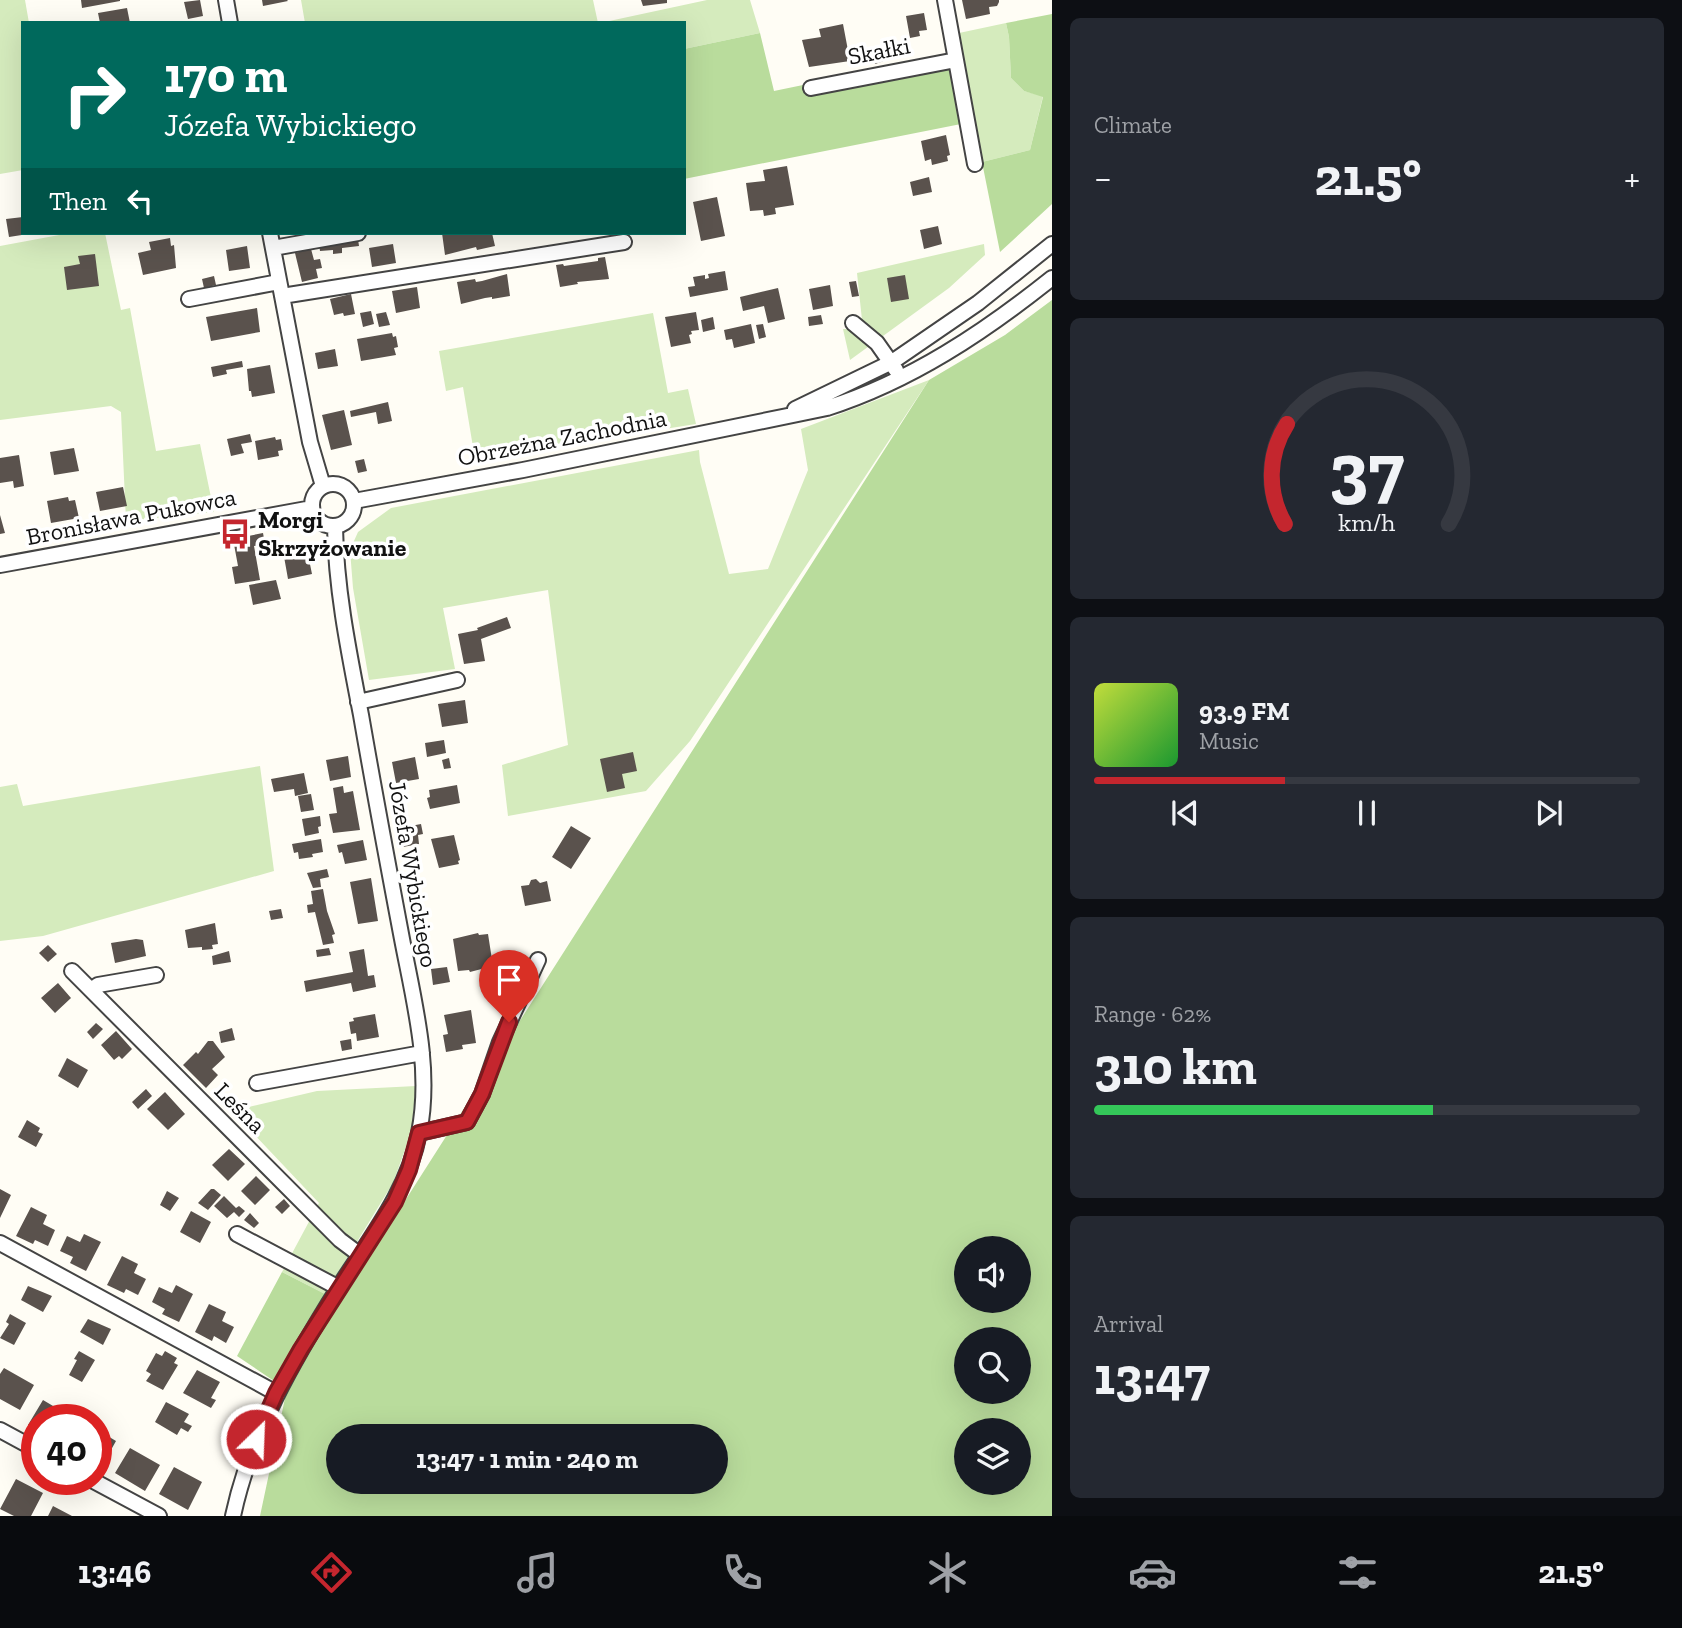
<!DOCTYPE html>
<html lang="en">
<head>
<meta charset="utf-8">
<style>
  body { margin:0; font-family:"Zilla Slab",serif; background:#242831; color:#f1f3f6; height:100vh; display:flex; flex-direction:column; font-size:26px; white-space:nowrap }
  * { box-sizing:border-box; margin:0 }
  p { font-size:23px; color:#9ea1a6 }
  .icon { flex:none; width:38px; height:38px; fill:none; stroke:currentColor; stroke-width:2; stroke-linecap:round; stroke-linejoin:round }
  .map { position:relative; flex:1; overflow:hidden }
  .sheet { display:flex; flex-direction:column; gap:18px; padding:18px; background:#0d0f14; width:630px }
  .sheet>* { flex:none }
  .top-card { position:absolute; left:21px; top:21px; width:665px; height:214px; border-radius:0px; box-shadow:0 7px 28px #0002; background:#00695c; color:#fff; overflow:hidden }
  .fabs { position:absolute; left:954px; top:1236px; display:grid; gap:14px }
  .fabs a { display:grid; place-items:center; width:77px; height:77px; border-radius:50%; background:#171b24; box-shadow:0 7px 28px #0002; font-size:35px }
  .speed { position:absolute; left:21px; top:1404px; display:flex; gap:14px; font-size:35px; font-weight:700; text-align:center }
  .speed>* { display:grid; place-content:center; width:91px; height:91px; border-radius:50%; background:#171b24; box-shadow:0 7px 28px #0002; line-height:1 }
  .speed .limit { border:10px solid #d22; background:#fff; color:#111 }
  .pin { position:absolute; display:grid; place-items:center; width:60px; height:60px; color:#fff; margin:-72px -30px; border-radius:50% 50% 50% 0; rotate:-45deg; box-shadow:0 0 7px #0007 }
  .pin .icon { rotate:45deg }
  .me { position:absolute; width:77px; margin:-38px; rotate:24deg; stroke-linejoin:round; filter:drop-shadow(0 0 5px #0008) }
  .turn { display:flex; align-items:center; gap:24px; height:147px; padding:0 28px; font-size:32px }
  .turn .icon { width:91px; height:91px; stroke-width:2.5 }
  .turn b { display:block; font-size:49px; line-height:60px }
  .then { display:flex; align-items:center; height:66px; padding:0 28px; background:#0003; gap:14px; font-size:26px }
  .big { font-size:52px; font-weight:700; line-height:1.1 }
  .sheet .card { flex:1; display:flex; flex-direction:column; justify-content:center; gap:10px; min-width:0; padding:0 24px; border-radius:10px; background:#242831 }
  .sheet .dial { align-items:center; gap:0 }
  .dial svg { height:182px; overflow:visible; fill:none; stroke:#363941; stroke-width:7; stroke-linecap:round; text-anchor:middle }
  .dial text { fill:#f1f3f6; stroke:none }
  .song { display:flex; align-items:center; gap:21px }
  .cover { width:84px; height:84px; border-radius:10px; background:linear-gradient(135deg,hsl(70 70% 55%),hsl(130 70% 35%)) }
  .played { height:7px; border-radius:4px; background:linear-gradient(90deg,#c4262e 35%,#363941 35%) }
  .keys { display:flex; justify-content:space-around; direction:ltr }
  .heat { display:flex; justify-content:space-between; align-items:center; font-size:38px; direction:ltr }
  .charge { height:10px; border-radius:5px; background:linear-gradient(90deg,#34c759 62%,#363941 0) }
  .trip { position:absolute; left:326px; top:1424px; width:402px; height:70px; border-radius:35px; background:#171b24; box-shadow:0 7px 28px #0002; font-weight:700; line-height:70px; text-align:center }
  .tab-bar { display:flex; height:112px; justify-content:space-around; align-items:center; background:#090b0e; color:#9ea1a6 }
  .tab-bar .icon { width:49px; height:49px }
  .tab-bar .on { color:#c4262e }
  .tab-bar b { font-size:32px; color:#f1f3f6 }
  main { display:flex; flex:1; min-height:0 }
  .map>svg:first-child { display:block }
  .green { fill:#d5ebbd }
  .forest { fill:#b9dc9c; fill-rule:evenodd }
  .building { fill:#5a524d }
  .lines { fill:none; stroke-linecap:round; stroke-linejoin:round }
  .minor-casing { stroke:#444; stroke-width:18 }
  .minor { stroke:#fff; stroke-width:14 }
  .route-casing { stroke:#7f191e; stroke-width:18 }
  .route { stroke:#c4262e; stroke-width:12 }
  .labels { text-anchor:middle; stroke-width:7; stroke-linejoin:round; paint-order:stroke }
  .street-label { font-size:24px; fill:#111; stroke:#fff }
  .poi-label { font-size:24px; font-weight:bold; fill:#111; stroke:#fff; text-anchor:start }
</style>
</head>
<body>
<main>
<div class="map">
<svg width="1052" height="1516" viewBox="0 0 1052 1516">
  <rect width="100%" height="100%" fill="#fffdf5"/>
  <path class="green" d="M0,0h25l4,23h-6v147l-23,4z
    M301,0h292l5,23h-293z
    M707,0h43l10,33 -76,16v-26h-84z
    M1006,23l3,14 2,41 13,13 19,5 -13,54 -48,12 -23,-129z
    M70,233h35l16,77 9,-2 26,143 44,-7 14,68 -88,9 -5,-109 -10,-6 -111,14v-174z
    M984,244l1,11 -36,33 -99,72 -7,-31h11l8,-9 -5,-47z
    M653,313l15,80 20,-4 8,35 -221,35 -12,-72 -17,4 -7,-40z
    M929,380l-239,361 -44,50 -138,25 -6,-51 66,-20 -20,-155 -105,18 12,61 -86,11 -16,-92 -3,-38 8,-18 33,-24 308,-58 1,12 29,112 39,-5 40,-99 -7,-41z
    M260,766l14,105 -231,65 -43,5v-154l17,-3 6,22z
    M416,1086l-5,47 -18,50 -68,111 -43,-22 37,-69 -87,-92 85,-20z"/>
  <path class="forest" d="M1052,14v190l-52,48 -18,-90 48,-12 13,-53 -19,-6 -13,-13 -2,-41 -3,-14z
    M760,33l14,58 174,-36 13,69 -277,55v-130z
    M1052,300v1216h-792l28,-132 641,-1004 76,-45zM966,1248h52v52h-52zM966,1339h52v52h-52zM966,1430h52v52h-52zM338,1437h378v45h-378z
    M282,1272l43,22 -51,87 -37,-25z"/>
  <path class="building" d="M81,0h39v1l-38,7z
    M200,0l3,16 -15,3 -4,-17z
    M262,0h25l1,1 -25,5z
    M641,0h26v3l-24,3z
    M962,0h37v2l-2,4 -8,1 1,7 -24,5z
    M127,8l3,15h-30l-2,-10z
    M924,13l3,17 -8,1 1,5 -10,2 -4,-22z
    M843,24l7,37 -41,6 -7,-27 19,-3 -2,-8z
    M883,45l4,15 -12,4 -4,-15z
    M946,135l4,20 -3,1 1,5 -16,4 -1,-6 -6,2 -4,-20z
    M787,166l7,39 -19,3 1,6 -12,2 -1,-6 -13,1 -4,-28 19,-2 -2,-11z
    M929,177l3,15 -19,4 -3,-14z
    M717,197l8,39 -24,5 -8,-39z
    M23,217v16l5,1 -19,3 -3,-18z
    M938,226l4,18 -18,5 -4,-19z
    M442,233h50l3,13 -18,4 -1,-3 -31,8z
    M170,238l1,8 3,-1 2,23 -33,7 -5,-22 13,-3 -2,-8z
    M358,239l1,7 -17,2v5l-9,1v-4l-13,1 -1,-7z
    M393,244l3,19 -24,4 -3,-19z
    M247,246l3,22 -21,3 -3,-21z
    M311,249l3,11 6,-1 2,9 -6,1 2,9 -16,4 -7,-29z
    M95,254l4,32 -32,4 -3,-23 16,-3 -2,-8z
    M605,257l4,22 -32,3 1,2 -18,3 -4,-22 7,-1 1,2 34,-5v-3z
    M725,271l3,19 -38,7 -2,-10 7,-1 -2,-9 12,-2v4l4,-1 -1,-4z
    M507,274l3,22 -18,3v-2l-7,1 -24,6 -4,-22 18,-3 1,3 6,-1z
    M905,275l4,24 -18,3 -4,-24z
    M214,276l2,9 -12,3 -2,-9z
    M856,281l3,15 -7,1 -3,-15z
    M830,285l3,21 -20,4 -4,-21z
    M417,287l3,21 -24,5 -4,-22z
    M778,288l7,31 -17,4 -4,-17 -21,5 -3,-14z
    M351,294l4,20 -11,2 -1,-3 -9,2 -4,-16z
    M257,308l3,24 -49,9 -5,-24z
    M371,311l3,13 -11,3 -3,-14z
    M386,312l4,13 -11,2 -3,-13z
    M696,312l3,18 -8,1 1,3 -3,1 2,8 -20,4 -6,-30z
    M821,315l2,9 -14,2 -1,-9z
    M713,317l2,12 -12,3 -2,-12z
    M751,324l4,19 -21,5 -2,-9 -6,1 -2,-10z
    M763,324l3,13 -7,2 -3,-14z
    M392,333l1,4 3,-1 2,11 -4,1 2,7 -35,6 -4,-22z
    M335,349l3,17 -20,3 -3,-16z
    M242,361l1,6 -17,3 1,4 -14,3 -2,-10z
    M270,365l5,28 -23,4 -1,-6h-2l-2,-22z
    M388,402l4,19 -14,3 -2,-12 -25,5 -1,-6z
    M344,410l8,35 -21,5 -9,-35z
    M250,434l2,8 -11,2 3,9 -13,3 -4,-17z
    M275,437l1,3 5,-1 2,11 -5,1 1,5 -21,4 -3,-19z
    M74,448l5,23 -25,4 -4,-23z
    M19,455l5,31 -10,2 -1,-7 -13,2v-25z
    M364,459l3,12 -9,2 -3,-12z
    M123,487l4,19 -27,5 -4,-19z
    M68,497l1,4 6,-1 4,18 -28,5 -4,-22z
    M0,515l5,18 -5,1z
    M263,533l2,11 -11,2 6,34 -25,4 -3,-17 6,-1 -5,-27z
    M306,545l6,29 -24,5 -5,-28z
    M276,580l5,19 -28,6 -4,-20z
    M507,617l4,11 -30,11 4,22 -21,3 -6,-30 20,-4 -1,-2z
    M465,700l3,23 -26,4 -4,-23z
    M444,740l2,13 -19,4 -2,-14z
    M633,752l4,19 -15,3 3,14 -18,4 -7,-33z
    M348,756l3,21 -21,4 -4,-21z
    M415,757l4,22 -23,4 -4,-21z
    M449,758l2,10 -7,1 -2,-9z
    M304,773l4,20 -13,3 -1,-7 -20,3 -3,-13z
    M457,785l3,18 -30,6 -3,-11 3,-1 -1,-7z
    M343,786l1,7 9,-2 7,39 -27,3 -4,-19 8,-1 -4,-25z
    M311,794l3,16 -13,2 -3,-16z
    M320,816l1,10 -3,1 1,6 -14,3 -3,-17z
    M421,824l2,10 -5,1 1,9 -16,3 -3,-19z
    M571,826l20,12 -20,31 -19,-12z
    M454,835l6,25 -2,1 1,3 -20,4 -8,-29z
    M321,839l2,13 -11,2 1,3 -14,2 -1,-7 -4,1 -2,-9z
    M363,840l4,20 -22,4 -3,-12 -3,1 -2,-8z
    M327,869l2,8 -9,2 1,8 -8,1 -6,-15z
    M371,878l7,43 -20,3 -8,-42z
    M536,879l4,4 7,-2 4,20 -26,5 -4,-20 8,-1 2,-5z
    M323,889l4,22 8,23 -3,1 2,8 -11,2 -8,-33 -7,1 -1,-8 6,-1 -2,-13z
    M281,909l2,9 -12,2 -2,-9z
    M215,923l3,21 -6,1 1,4 -11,1v-3l-14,1 -3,-18z
    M478,933l1,2 9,-1 5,32 -23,6 -1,-2 -11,1 -5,-32z
    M136,939l7,1 3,16 -31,7 -4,-20z
    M48,945l9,9 -9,8 -9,-9z
    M329,948l2,7 -14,2 -1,-7z
    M364,949l4,27 6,-1 2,12 -23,5 -2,-9 -45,9 -2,-11 49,-9 -4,-20z
    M229,951l2,11 -18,3 -1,-9z
    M447,967l3,15 -17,3 -2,-16z
    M58,983l13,15 -16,15 -14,-15z
    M471,1010l5,33 -14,2 1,4 -17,3 -3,-17 5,-1 -4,-19z
    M375,1014l4,23 -22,4 -1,-8 -5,1 -2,-12 5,-1 -1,-3z
    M96,1023l7,6 -10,10 -6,-7z
    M232,1028l3,12 -14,3 -2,-11z
    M116,1031l16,18 -10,10 -3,-3 -5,4 -13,-15z
    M351,1039l1,10 -10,2 -2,-10z
    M208,1041h5l12,16 -13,12 6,6 -12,13 -23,-23 13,-13 2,2z
    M67,1058l21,12 -10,18 -20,-12z
    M146,1089l6,7 -14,13 -6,-7z
    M165,1092l20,22 -17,16 -21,-21z
    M27,1120l13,8 -2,4 5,2 -7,13 -18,-10z
    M229,1149l16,15 -17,17 -16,-16z
    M256,1176l14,14 -15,15 -14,-14z
    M0,1189l11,6 -11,23z
    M211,1189h3l7,6 -13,15 -10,-7z
    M167,1191l12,7 -9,13 -10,-6z
    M224,1196l12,12 3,-2 6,5 -6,6 -5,-5 -7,6 -13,-12z
    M284,1199l6,7 -8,8 -7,-7z
    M31,1207l16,8 -4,9 12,6 -7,16 -13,-6 -2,4 -17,-8z
    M191,1211l20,11 -11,21 -20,-11z
    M250,1213l9,10 -5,5 -10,-8z
    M84,1234l17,8 -15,29 -16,-8 3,-6 -13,-6 7,-15 13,6z
    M122,1256l16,8 -4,9 12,6 -8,16 -12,-6 -2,4 -17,-8z
    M176,1285l17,9 -14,28 -17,-8 3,-5 -13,-7 7,-15 13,6z
    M28,1286l24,10 -9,16 -22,-12z
    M209,1304l17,8 -4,9 12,6 -8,16 -12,-7 -2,5 -17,-9z
    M10,1314l16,9 -12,22 -14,-7 9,-14 -3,-2z
    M88,1319l23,10 -8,16 -23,-13z
    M79,1351l16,9 -13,22 -13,-7 8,-15 -3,-1z
    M165,1351l12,7 -3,5 4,2 -15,25 -17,-9 5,-7 -5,-3 10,-18 6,3z
    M4,1368l30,17 -14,25 -20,-11v-25z
    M197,1370l23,12 -9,16 5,2 -5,8 -28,-15z
    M43,1400l32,19h-38v11l-9,-5z
    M166,1402l23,12 -5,8 8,4 -4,6 -7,-4 -4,7 -22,-13z
    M96,1429l20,12 -14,25 -6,-3z
    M130,1448l30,17 -15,26 -30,-18z
    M174,1467l28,15 -14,28 -29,-16z
    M16,1479l27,14 -12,23h-17l-14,-7z
    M53,1506l19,10h-24z"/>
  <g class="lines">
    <g class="minor-casing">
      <path id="minor" d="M226,0l4,23
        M945,0l30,164
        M811,88l145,-28
        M270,233l40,209 13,44
        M273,248l85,-15
        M282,296l342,-54
        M189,299l90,-17
        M853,323l24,20 19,27
        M795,409l97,-47 86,-59 74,-59
        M312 505a21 21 0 1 1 42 0a21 21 0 1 1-42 0Z
        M354,501l169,-31 304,-62c84,-27 156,-75 225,-130
        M0,565l312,-57
        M358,702l99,-22
        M72,971l268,269 20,15
        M91,990l7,-5 58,-10
        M257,1083l165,-30
        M419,1133l48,-11 15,-28 18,-52 38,-82
        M237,1234l102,54
        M0,1243l276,150
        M0,1430l37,20
        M90,1479l69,37
        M233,1516c18,-84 61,-157 106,-229 31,-49 69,-96 80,-154 13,-64 -5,-131 -17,-194 -14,-74 -28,-149 -41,-224 -12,-62 -25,-125 -26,-188"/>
    </g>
    <use href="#minor" class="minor"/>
  </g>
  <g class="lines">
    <g class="route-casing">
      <path id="route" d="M256,1439l20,-46 25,-44 94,-147 14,-32 10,-37 48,-11 15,-28 27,-72"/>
    </g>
    <use href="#route" class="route"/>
  </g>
  <defs>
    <g id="bus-bare" transform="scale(2.415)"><path d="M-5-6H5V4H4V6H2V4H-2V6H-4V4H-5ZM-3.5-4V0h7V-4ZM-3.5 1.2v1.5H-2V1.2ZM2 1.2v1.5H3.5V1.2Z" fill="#c4262e" stroke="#fff" stroke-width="2.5" paint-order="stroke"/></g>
  </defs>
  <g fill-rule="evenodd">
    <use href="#bus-bare" x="235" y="534"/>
  </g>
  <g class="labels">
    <g class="street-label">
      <text transform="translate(879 51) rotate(-11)" y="8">Skałki</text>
      <text transform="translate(562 438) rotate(-11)" y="8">Obrzeżna Zachodnia</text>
      <text transform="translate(131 517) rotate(-11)" y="8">Bronisława Pukowca</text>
      <text transform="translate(413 874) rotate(80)" y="8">Józefa Wybickiego</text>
      <text transform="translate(240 1108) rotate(45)" y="8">Leśna</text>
    </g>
    <g class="poi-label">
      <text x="258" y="528">Morgi<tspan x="258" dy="28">Skrzyżowanie</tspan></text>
    </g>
  </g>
</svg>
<div class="fabs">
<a><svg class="icon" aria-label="sound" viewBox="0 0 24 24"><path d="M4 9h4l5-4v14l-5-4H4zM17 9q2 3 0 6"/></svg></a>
<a><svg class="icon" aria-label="search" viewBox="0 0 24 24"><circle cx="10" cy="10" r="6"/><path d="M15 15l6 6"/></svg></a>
<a><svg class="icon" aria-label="layers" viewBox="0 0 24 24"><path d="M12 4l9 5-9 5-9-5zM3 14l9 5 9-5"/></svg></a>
</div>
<div class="speed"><div class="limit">40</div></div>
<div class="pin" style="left:509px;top:1022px;background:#d93025"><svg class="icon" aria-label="arrive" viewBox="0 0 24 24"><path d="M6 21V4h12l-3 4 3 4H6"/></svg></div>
<svg class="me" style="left:256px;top:1439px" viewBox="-20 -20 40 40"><circle r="17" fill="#c4262e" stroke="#fff" stroke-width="3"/><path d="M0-11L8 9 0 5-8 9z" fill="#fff"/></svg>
<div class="trip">13:47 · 1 min · 240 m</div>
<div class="top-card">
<div class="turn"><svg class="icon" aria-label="right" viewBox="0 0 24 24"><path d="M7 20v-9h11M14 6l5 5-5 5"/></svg><div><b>170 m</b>Józefa Wybickiego</div></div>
<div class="then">Then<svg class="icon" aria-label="left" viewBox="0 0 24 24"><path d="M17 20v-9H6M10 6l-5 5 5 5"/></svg></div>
</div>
</div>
<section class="sheet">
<div class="card"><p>Climate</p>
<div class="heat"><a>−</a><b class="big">21.5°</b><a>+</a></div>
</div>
<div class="card dial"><svg viewBox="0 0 100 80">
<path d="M14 69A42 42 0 1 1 86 69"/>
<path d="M14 69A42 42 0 0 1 15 25" stroke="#c4262e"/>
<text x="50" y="56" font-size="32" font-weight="700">37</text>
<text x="50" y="72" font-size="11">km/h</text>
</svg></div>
<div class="card">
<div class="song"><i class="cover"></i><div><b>93.9 FM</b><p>Music</p></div></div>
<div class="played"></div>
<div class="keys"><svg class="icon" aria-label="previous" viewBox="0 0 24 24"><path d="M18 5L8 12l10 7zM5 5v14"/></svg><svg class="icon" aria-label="pause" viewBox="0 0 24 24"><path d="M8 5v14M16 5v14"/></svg><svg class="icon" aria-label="next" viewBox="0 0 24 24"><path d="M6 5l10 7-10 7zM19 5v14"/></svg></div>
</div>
<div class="card"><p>Range · 62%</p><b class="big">310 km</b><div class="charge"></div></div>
<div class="card"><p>Arrival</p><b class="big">13:47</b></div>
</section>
</main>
<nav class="tab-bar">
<b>13:46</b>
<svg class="icon on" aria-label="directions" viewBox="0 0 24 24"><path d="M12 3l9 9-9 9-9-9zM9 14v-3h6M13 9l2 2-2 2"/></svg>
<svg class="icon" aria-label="music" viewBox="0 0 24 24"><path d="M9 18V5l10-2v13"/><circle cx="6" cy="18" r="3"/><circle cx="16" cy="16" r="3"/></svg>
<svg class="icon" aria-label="phone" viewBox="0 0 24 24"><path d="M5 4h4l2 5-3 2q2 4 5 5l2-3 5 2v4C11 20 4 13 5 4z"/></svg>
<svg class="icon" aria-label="climate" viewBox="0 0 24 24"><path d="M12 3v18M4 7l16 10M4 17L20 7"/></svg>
<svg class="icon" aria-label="car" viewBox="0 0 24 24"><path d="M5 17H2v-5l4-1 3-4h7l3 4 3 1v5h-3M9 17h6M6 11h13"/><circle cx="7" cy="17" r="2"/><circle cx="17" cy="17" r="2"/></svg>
<svg class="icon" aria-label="filters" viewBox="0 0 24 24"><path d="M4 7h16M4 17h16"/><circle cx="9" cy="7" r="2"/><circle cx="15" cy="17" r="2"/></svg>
<b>21.5°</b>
</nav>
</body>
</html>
